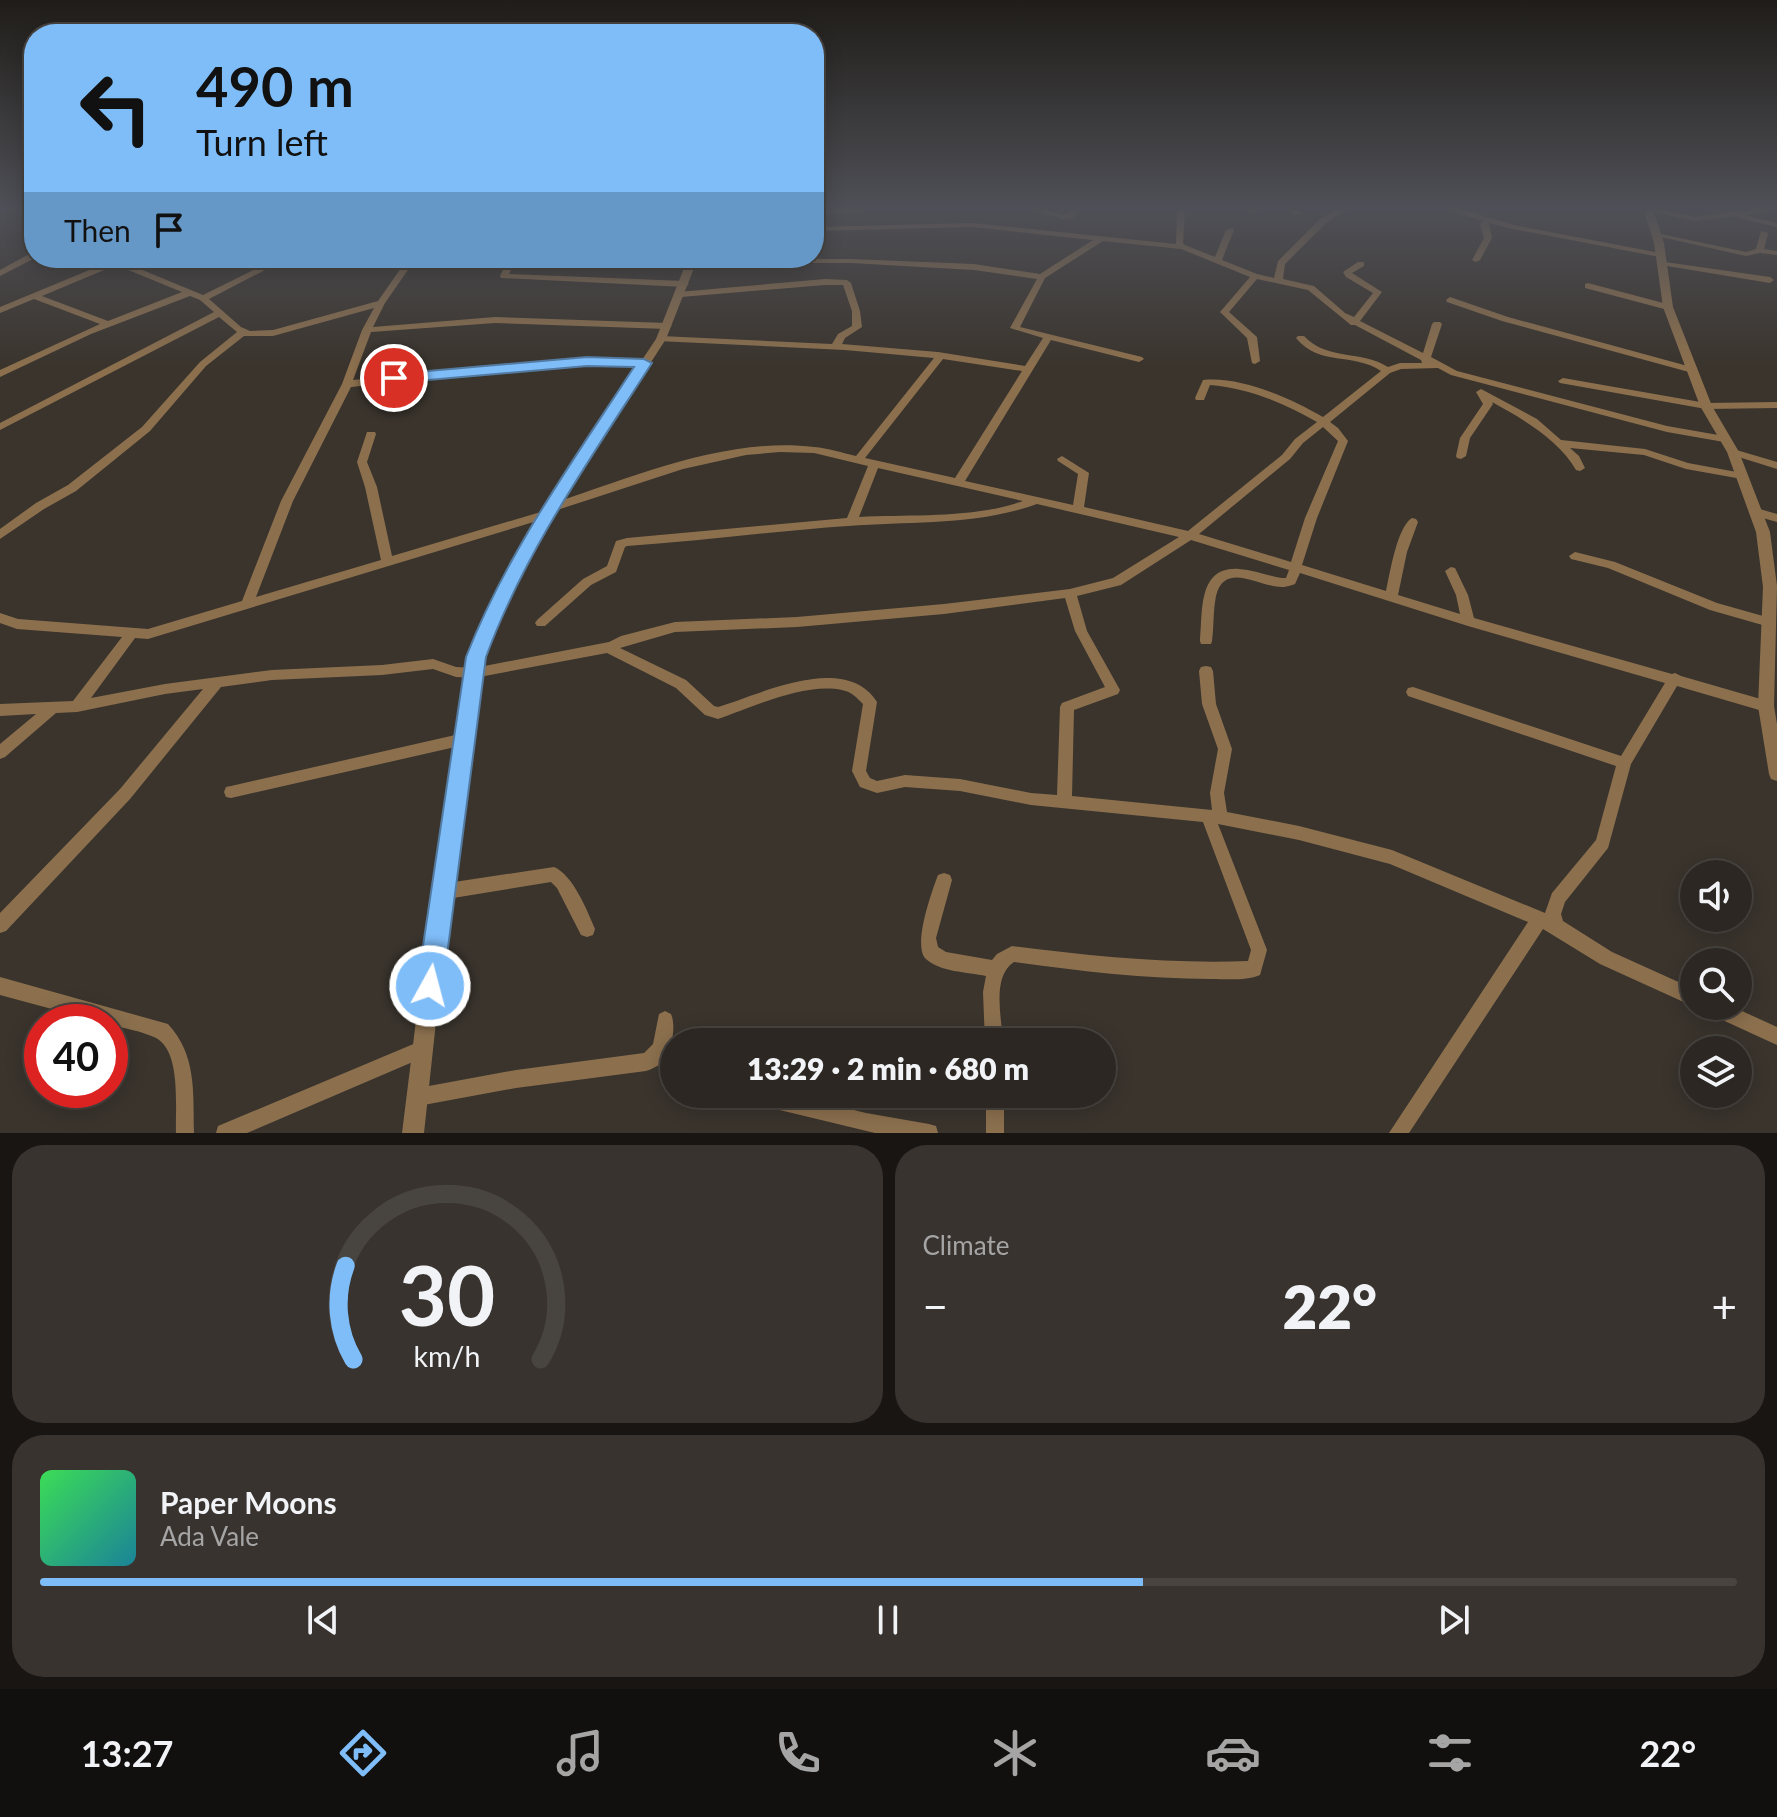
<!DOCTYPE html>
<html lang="en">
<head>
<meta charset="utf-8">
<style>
  body { margin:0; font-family:Lato,sans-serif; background:#38332f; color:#f1f3f6; height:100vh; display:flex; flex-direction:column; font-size:30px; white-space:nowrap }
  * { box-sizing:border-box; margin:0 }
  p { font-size:26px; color:#a6a5a5 }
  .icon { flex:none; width:44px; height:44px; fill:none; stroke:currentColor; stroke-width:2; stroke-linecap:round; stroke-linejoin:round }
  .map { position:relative; height:1133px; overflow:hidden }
  .details { display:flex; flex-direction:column; gap:12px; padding:12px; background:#181513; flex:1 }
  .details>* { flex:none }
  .top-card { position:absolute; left:24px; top:24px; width:800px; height:244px; border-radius:32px; box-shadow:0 4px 20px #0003,0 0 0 2px #484440; background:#7fbdf9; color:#111; overflow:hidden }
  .buttons { position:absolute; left:1680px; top:860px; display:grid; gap:16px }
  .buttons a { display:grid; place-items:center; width:72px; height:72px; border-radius:50%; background:#2c2722; box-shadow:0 4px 20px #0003,0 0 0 2px #484440; font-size:40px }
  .speed { position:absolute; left:24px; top:1004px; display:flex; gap:16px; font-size:40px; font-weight:700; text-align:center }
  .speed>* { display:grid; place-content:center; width:104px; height:104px; border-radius:50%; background:#2c2722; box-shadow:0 4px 20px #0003,0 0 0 2px #484440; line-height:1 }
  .speed .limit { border:12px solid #d22; background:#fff; color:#111 }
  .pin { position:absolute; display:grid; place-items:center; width:68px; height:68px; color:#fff; margin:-34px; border:4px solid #fff; border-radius:50%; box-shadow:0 2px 8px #0007 }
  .me { position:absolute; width:88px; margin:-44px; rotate:7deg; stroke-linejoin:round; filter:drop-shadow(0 0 6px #0008) }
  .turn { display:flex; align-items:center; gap:28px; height:168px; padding:0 40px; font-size:36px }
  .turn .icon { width:104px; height:104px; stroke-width:2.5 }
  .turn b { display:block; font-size:56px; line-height:68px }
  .then { display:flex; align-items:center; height:76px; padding:0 40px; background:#0003; gap:16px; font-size:30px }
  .big { font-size:60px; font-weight:800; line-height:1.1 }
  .details .tile { flex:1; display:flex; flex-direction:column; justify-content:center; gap:12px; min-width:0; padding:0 28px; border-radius:32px; background:#38332f }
  .details .dial { align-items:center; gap:0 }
  .dial svg { height:208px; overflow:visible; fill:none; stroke:#484440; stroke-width:7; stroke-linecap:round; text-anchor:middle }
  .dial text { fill:#f1f3f6; stroke:none }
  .song { display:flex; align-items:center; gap:24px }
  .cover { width:96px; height:96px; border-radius:12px; background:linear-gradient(135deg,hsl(130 70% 55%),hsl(190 70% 35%)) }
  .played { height:8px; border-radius:4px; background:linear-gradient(90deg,#7fbdf9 65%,#484440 65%) }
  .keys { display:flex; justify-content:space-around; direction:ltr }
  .heat { display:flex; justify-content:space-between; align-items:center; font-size:44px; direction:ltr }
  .details .tiles { flex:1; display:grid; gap:12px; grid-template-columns:1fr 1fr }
  .tile:last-child { grid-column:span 2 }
  .trip { position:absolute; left:660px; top:1028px; width:456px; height:80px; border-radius:40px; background:#2c2722; box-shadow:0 4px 20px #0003,0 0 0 2px #484440; font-weight:800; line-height:80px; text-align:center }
  .menu { display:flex; height:128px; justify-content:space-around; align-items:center; background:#12100e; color:#a6a5a5 }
  .menu .icon { width:56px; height:56px }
  .menu .current { color:#7fbdf9 }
  .menu b { font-size:36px; color:#f1f3f6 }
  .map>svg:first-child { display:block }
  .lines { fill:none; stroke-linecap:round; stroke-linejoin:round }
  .minor { fill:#8c704e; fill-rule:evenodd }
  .tertiary { fill:#8c704e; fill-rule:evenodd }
  .route { fill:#7fbdf9; stroke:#537ba2; stroke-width:2 }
</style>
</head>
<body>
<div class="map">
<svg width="1777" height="1133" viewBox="0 0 1777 1133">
  <rect width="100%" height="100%" fill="#3a342d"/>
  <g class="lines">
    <path class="minor" d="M859,207h10l-10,6h-45v-4z
      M1021,207h14l28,8 5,-1 6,-7h8l-9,11 -10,1z
      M1177,207h8l-2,36 2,2 30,12 11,-27 7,-2 1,2 -12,30 35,14 17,4 4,-17 42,-42 21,-12h10l-25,16 -41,41 -2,15 31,7 31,27 9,4 19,-24 -27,-16 -3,-5 15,-10h6v4l-12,7 30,19 -22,29 63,32 9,-29 2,-2h6l2,2 -11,33 26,14 210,55 57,10 5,3 -5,3 -57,-10 -216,-57 -13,-7 -37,1 -11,4 -60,49 8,6 10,13 -31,77 -15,47 84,26c4,-18 11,-64 26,-73l4,1 2,3 -11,30 -9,43 62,19 -4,-19 -11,-24 6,-4 4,1 13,27 6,23 198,56 3,-1 6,3 90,26 2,4 -2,4 -5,2 -89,-26 -46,78 -23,84 -43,54 -4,12 2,7 49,31 82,37v17h2l-2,1 -6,-3 -88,-40 -57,-35 -134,204h-20l139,-211 -138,-58 -91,-24 -81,-16 49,126 -7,25c-14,6 -34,4 -49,4 -66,0 -132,-8 -197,-17 -23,15 -12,57 -11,80h-18l-2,-50 3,-16c-19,-4 -46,-4 -60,-17 -14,-13 6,-68 12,-84l6,-2 6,2 2,5 -16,58 2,9 8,5 46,8 5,-6 15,-8c78,10 157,18 236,15l3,-11 -48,-128 -172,-17 -71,-14 -55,-4 -28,6 -17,-6 -8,-16 11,-67c-7,-7 -11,-12 -21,-14 -37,-8 -89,17 -124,29l-13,-4 -29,-27 -69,-35 -133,25 -18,-1 -23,-8 -51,6 -110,5 -51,7 -91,112 -124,132 -6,2v-20l120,-124 83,-100 -38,5 -88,18 -21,1 -51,44 -5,2v-15l36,-30 -36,2v-12l73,-3 49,-64 -105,-8 -17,-6v-10l18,6 130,10 94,-28 39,-100 61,-117 20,-54 12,-22 -101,28h-29l-38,30 -56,65 -74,60 -32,18 -44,30v-10l36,-26 32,-18 74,-58 58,-65 37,-30 -18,-15 -219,113v-7l214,-111 -14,-12 -10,-4 -99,38 -91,43v-7l100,-46 -66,-25 -34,14v-6l104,-43 -24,-4 -4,-2 37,2 12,-2 -2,4 80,33 75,-37h10l-79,41 32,28 9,4 23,-1 105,-29 30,-43h36l-4,2 -28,4 -27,39 -12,24 122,-10 172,6 5,3 -5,3 -172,-6 -124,9 -18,48 176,-18 115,-2 5,3 -5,3 -115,2 -178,19 -58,114 -37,96 125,-37 -16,-73 -8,-25 10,-30h8l1,2 -9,28 10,25 15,69 152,-45 1,-5c83,-27 180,-70 269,-59 14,1 28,6 42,9l78,-98 -89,-8 -187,-9v-4l3,-1 171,8 6,-10 14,-8v-15l-9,-26h-18l-144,12 -3,-1v-4l147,-13 22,1 4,3 9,28 2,16 -17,11 -3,6 96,8 87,14 18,-28 -33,-10 27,-49 -63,-9 -123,-7h-161v-4h161l123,5 66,10 53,-34 -120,-13 -159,4v-4l159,-4 203,21zM1103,241l78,8 69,28 -30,35 27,26 5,25 3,1 5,-3 -3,-24 -28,-25 28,-33 51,11 43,35h4l66,35 1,3h-22l-12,4c-26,-17 -61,-6 -84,-31h-6l-2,2c24,29 57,14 85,33l-58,46c-33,-19 -82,-41 -120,-37l-8,18 1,2h8l6,-15c38,3 74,18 107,37l-22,17 -13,16 -94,76 -104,-24 5,-34 -27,-17 -5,3 1,2 20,13 -5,31 -108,-24 86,-141 88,22 5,-3 -2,-2 -122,-30 25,-49zM116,265l66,27 -74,29 -66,-25zM943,359l79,12 -67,107 -90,-20zM1323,427l15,14 -33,77 -14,44 -92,-28 91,-75 13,-16zM780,452l34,1 54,13 -21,52 -220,20 -11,3 -9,25 -24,13 -46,41 -2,3 2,3h8l46,-41 25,-13 9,-25 2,-1c74,-5 147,-15 221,-20 63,-5 128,0 189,-22l142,33 -66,41 -43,11 -126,15 -147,13 -122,5 -54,14 -12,6 -135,26 -18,-1 -23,-8 -51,6 -110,5 -107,14 -74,14 44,-60 13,1 402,-122 1,-5 132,-43 63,-14zM878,468l145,33c-52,18 -110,13 -164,16zM1191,540l98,30 -3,8h-4c-14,-2 -28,-8 -43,-9 -42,-3 -36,44 -39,72l1,3h10l1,-3c2,-15 1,-30 4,-45 9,-36 44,-8 67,-9 3,0 9,-2 12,-3l5,-11 168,53 197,57 -44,73 -208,-69 -5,1 -2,4 2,4 208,70 -20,74 -44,53 -7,20 -153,-63 -93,-24 -72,-14 -3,-19 8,-44 -16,-45 -3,-33 -2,-4 -5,-1 -5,1 -2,4 3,33 16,45 -8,44 2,17 -140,-14 2,-86 44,-16 2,-4 -33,-59 -10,-35 44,-11zM1065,598l10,33 30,56 -43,16 -2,4 -3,88 -26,-2 -71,-14 -55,-4 -28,6 -7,-3 -4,-7 11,-69c-32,-50 -116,-8 -159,5l-4,-1 -28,-26 -66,-32 55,-16 122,-5 147,-13z
      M1239,207h12l7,4 -4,2z
      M1283,207h10l9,6 -7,2z
      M1440,207h13l61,18 146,28 4,2 -4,2 -147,-28 -24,-6 3,15 -12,22 -4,2 -4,-2 12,-22 -4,-14 3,-3z
      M1765,207h12v3l-32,5 32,8v4l-39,-9 -1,-2 -42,5 -50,-11 4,-2 46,9z
      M1761,231l7,2 -4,16 13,2v4l-17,-2 -14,3 -94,-21 4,-2 90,19 10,-3z
      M31,253h3l1,5 -35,18v-6z
      M509,258h8l-8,16 176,7 4,3 -4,3 -184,-9 -1,-2z
      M1658,261l112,16 4,3 -4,3 -109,-18h-3z
      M1588,283l83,22 1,2 -4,3 -83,-22v-4z
      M1450,297l58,20 187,51 2,2 -5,3 -3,-1 -187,-51 -55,-19 -1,-2z
      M1563,378l143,25 71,-1v6l-71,1 -146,-26 -2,-2z
      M1481,389l56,30 24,21 84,9 43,14 54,10 5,3 -5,3 -56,-10 -42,-14 -74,-7 9,8 6,12 -5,3 -4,-1c-17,-30 -53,-51 -84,-68l1,2 -23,34 -4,18 -5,3 -4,-1 -1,-2 4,-18 23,-34 -7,-12z
      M1733,449l44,13v7l-48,-15 -1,-2 1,-2z
      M1756,508l21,6v8l-25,-7 -2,-3 2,-3z
      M1575,552l40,10 102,41 53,15 2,3 -2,3 -4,2 -56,-16 -102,-42 -37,-9 -2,-3z
      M464,733l5,2 2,4 -2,4 -5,2 -233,53 -5,-1 -2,-5 2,-5 5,-1z
      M554,867c19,8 33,43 41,62l-2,6 -6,2 -6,-2 -24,-47 -6,-6 -110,18 -6,-3 -2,-5 2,-5 6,-3z
      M0,977l168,47c29,31 25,69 26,109h-18c-1,-26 6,-84 -22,-96 -14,-6 -30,-9 -44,-12v-3h-10l-100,-27z
      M1702,1006h29l46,21v18l-72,-33z
      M665,1011l6,3c6,14 0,41 -12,51 -4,2 -9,5 -13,6l-130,17 -98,18 -7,-2 -2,-7 2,-7 7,-2 98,-18 128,-17 9,-9 6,-30z
      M423,1040l6,3 3,6 -3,6 -182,78h-31l2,-7z
      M755,1094h34l77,19 63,11 7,2 2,7h-63l-112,-27 -7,-2 -2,-7z
      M986,1094h18v39h-18z"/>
    <path class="tertiary" d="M1643,207h9l12,36 9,64 39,99 27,46 31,80 7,54 -3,120 3,18v57l-6,-2 -2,-5 -11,-68 5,-119 -7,-55 -29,-80 -27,-46 -37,-99 -9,-64z
      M688,258h10l-32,81 -114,176 -49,91 -19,51 -34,235 -26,241h-22l30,-241 36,-235 21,-51 50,-92 117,-175z"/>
  </g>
  <linearGradient id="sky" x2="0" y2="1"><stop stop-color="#201d19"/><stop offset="0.57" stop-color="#4f5057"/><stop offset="1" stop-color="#4f5057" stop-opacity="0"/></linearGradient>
  <rect width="1777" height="366" fill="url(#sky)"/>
  <path class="route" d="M587,357l57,2 8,4c-61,95 -127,188 -166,294l-43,329 -3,9 -10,4 -9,-4 -4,-9 49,-329c41,-105 107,-196 168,-290l-47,-1 -193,17 -7,-5 7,-4z"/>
</svg>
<div class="buttons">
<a><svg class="icon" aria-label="sound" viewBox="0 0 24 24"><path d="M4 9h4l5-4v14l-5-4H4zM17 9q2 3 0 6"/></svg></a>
<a><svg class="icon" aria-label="search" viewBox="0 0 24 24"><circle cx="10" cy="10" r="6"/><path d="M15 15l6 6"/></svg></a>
<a><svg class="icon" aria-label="layers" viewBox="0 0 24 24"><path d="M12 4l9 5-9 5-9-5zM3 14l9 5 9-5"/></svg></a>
</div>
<div class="speed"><div class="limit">40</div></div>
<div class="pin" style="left:394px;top:378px;background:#d93025"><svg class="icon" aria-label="arrive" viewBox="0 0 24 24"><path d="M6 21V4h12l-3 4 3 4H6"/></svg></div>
<svg class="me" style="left:430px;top:986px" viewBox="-20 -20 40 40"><circle r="17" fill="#7fbdf9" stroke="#fff" stroke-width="3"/><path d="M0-11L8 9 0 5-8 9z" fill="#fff"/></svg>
<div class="trip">13:29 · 2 min · 680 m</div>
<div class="top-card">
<div class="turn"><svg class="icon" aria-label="left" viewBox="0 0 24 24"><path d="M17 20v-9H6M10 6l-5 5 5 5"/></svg><div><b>490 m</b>Turn left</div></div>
<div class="then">Then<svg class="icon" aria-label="arrive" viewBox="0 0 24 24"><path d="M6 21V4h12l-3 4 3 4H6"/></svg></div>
</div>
</div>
<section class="details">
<div class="tiles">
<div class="tile dial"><svg viewBox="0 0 100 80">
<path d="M14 69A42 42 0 1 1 86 69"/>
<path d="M14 69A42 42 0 0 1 11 33" stroke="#7fbdf9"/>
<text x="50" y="56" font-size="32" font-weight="700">30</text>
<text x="50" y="72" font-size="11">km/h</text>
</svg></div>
<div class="tile"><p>Climate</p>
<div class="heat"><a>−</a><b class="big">22°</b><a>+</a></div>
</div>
<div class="tile">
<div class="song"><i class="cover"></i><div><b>Paper Moons</b><p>Ada Vale</p></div></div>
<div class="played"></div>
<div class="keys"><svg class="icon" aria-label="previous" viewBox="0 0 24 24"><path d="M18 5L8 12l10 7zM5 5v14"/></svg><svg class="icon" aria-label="pause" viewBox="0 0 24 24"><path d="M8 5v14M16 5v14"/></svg><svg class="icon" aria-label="next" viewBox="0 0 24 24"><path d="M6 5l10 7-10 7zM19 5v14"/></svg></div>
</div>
</div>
</section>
<nav class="menu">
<b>13:27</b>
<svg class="icon current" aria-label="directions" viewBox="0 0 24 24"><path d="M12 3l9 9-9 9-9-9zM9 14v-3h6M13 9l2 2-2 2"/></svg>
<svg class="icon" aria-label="music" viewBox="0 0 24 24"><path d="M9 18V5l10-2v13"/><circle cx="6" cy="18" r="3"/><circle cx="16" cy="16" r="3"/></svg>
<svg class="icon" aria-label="phone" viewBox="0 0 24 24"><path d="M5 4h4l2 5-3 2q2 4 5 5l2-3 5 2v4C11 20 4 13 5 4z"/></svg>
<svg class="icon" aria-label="climate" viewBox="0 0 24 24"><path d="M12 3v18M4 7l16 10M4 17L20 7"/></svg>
<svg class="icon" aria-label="car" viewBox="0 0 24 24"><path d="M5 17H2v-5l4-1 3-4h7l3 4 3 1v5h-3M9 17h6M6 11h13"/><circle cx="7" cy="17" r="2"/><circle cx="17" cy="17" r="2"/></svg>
<svg class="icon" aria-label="filters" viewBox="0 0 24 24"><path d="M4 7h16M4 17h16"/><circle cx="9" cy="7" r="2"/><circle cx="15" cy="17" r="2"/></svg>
<b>22°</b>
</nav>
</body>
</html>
